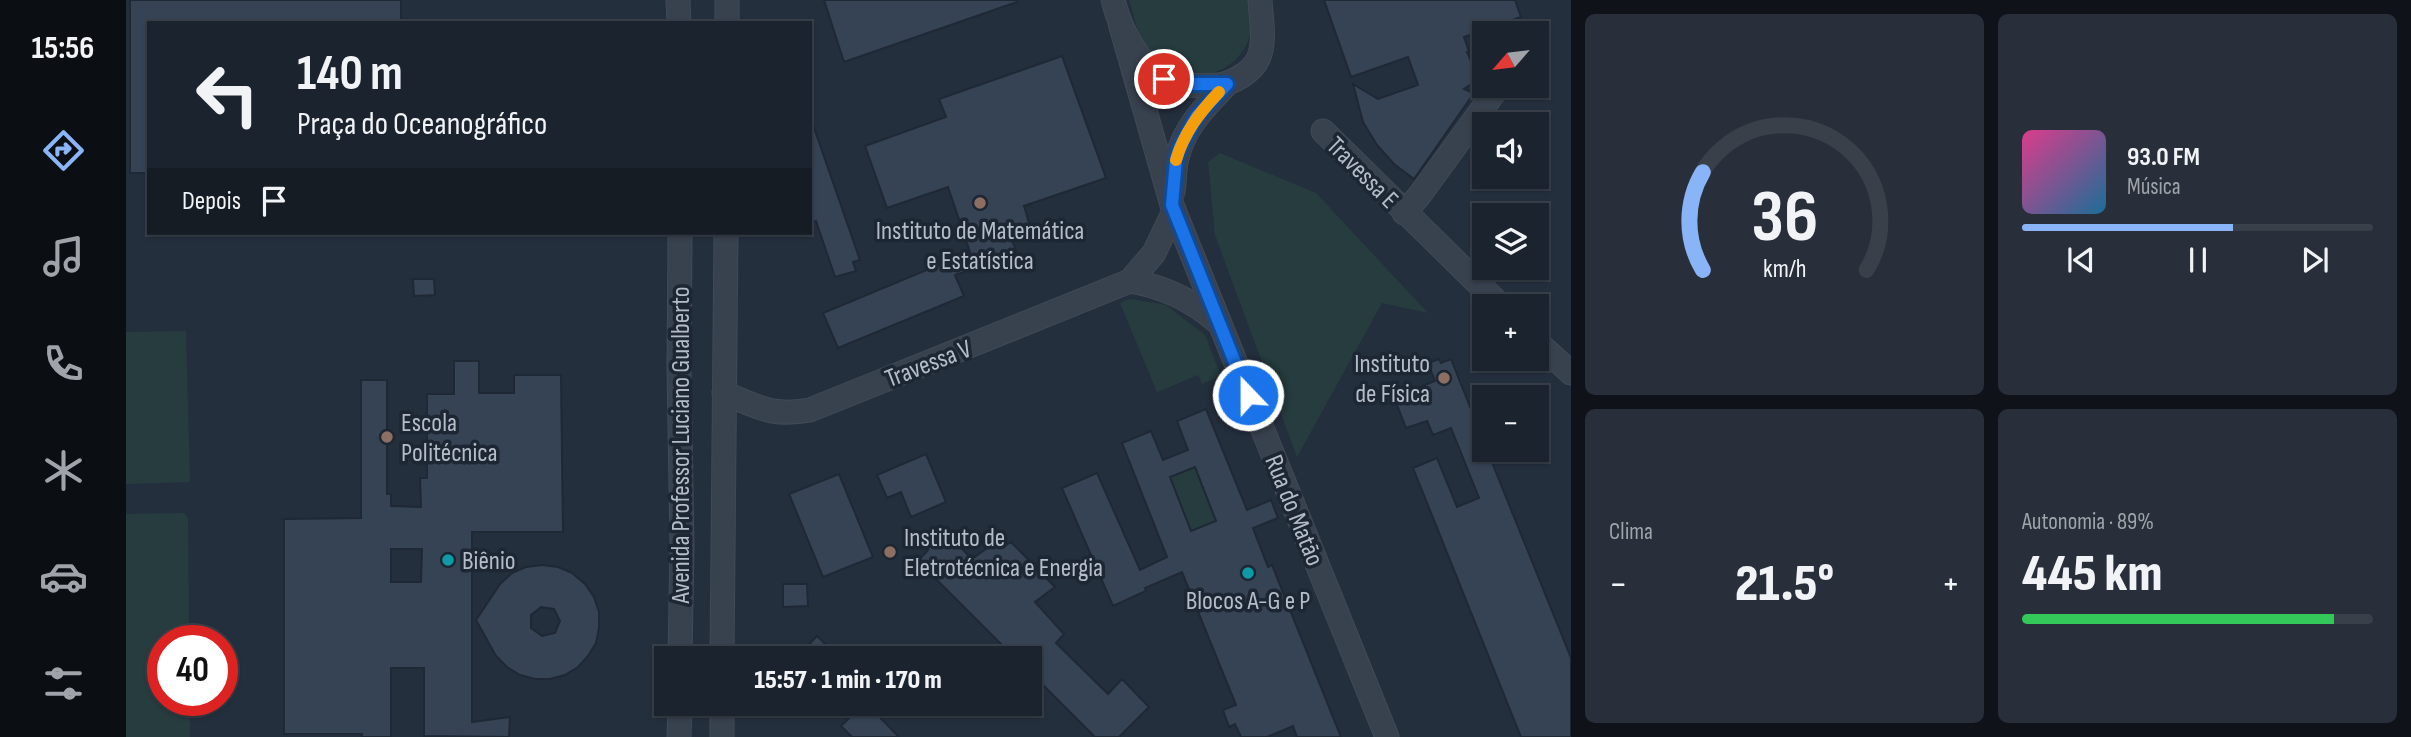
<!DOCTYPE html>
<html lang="pt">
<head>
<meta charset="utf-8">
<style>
  body { margin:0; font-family:"Sofia Sans Condensed",sans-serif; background:#282f3a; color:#f1f3f6; height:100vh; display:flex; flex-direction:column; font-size:26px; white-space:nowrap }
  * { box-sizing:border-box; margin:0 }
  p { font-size:23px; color:#a0a4aa }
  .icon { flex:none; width:38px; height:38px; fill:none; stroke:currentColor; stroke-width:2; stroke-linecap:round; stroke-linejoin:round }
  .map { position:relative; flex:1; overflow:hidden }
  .details { display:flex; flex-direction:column; gap:14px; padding:14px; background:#0f1319; width:840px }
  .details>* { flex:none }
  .top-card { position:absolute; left:21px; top:21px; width:665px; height:214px; border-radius:0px; box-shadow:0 2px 5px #0004,0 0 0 2px #39404a; background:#1b232e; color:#f1f3f6; overflow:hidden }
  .needle { width:46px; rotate:242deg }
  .tools { position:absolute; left:1346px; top:21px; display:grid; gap:14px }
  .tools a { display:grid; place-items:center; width:77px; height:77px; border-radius:0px; background:#1b232e; box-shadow:0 2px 5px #0004,0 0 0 2px #39404a; font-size:35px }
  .speed { position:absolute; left:21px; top:625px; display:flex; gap:14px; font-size:35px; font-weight:700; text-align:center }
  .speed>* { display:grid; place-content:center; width:91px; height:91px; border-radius:50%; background:#1b232e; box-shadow:0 2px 5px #0004,0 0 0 2px #39404a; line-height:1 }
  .speed .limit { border:10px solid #d22; background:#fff; color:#111 }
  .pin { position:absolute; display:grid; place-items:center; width:60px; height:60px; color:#fff; margin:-30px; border:4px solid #fff; border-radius:50%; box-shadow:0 2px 7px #0007 }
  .me { position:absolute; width:77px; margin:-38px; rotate:338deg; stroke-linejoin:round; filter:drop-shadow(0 0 5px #0008) }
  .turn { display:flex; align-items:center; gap:24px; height:147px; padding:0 35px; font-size:32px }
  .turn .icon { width:91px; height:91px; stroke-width:2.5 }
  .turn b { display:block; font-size:49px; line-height:60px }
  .then { display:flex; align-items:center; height:66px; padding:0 35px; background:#0003; gap:14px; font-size:26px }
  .big { font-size:52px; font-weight:800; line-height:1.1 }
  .details .card { flex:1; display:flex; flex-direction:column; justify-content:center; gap:10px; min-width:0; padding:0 24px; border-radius:10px; background:#282f3a }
  .details .dial { align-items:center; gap:0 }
  .dial svg { height:182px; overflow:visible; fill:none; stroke:#39404a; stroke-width:7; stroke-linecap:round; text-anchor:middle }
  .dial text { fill:#f1f3f6; stroke:none }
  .song { display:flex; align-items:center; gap:21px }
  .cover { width:84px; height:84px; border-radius:10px; background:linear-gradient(135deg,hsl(330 70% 55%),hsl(200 70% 35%)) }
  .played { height:7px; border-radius:4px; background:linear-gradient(90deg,#8ab4f8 60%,#39404a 60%) }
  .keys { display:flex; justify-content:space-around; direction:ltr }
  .heat { display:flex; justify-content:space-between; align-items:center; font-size:38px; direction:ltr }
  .charge { height:10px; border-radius:5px; background:linear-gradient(90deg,#34c759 89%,#39404a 0) }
  .details .tiles { flex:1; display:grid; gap:14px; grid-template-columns:repeat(2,1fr) }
  .trip { position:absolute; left:528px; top:646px; width:388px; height:70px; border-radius:0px; background:#1b232e; box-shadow:0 2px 5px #0004,0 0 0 2px #39404a; font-weight:800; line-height:70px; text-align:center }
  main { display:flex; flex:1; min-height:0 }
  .tab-bar { display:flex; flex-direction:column; width:126px; justify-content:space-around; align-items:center; background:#0b0e12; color:#a0a4aa }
  .tab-bar .icon { width:49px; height:49px }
  .tab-bar .on { color:#8ab4f8 }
  .tab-bar b { font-size:32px; color:#f1f3f6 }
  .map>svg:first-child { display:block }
  .green { fill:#263c3f }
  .building { fill:#364354; stroke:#1f2835; stroke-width:2; fill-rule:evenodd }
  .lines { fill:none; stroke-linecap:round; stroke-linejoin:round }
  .minor-casing { stroke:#414a57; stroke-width:25 }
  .minor { stroke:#38414e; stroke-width:23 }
  .route-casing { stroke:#114b97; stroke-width:18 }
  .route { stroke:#1a73e8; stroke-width:12 }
  .slow { stroke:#f59e0b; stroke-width:12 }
  .education-dot { fill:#8d6e63; stroke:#1d2633; stroke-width:2.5 }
  .culture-dot { fill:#0f9aa8; stroke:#1d2633; stroke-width:2.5 }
  .labels { text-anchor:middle; stroke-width:7; stroke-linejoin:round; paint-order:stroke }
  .street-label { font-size:26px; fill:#b4bcc9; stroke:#1d2633 }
  .poi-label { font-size:26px; fill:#b4bcc9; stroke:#1d2633; text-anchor:start }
</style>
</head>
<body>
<main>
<nav class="tab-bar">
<b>15:56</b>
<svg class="icon on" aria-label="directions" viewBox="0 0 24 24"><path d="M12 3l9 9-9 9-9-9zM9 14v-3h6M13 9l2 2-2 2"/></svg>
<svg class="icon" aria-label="music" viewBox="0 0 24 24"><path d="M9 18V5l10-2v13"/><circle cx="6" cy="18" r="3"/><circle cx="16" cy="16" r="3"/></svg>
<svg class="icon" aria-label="phone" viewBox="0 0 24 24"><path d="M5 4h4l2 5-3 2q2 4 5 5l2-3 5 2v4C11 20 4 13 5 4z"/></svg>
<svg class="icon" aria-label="climate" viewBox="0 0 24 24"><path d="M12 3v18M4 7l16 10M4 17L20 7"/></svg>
<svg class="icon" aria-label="car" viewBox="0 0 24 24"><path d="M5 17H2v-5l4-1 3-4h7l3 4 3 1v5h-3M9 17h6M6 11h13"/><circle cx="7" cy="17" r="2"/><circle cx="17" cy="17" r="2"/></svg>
<svg class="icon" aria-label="filters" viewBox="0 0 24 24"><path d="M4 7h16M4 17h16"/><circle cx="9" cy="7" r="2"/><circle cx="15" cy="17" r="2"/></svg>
</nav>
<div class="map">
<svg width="1445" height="737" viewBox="0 0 1445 737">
  <rect width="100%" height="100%" fill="#242f3e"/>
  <path class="green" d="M1003,0h119c20,59 -47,100 -92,58 -4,-3 -9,-7 -11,-11 -8,-14 -11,-32 -16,-47z
    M1094,153l96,40 112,120 -46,-10 -85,154 -82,-222 -7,-73z
    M1004,299l36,6 39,30 16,41 -19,8 -4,-9 -41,17 -37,-89z
    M60,331l4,151 -64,2v-152z
    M1069,467l21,54 -25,10 -22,-53z
    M58,513l4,5 1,122h-26v60h27v37h-64v-223z"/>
  <path class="building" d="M4,0h271v23h-252v150h-19z
    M698,0h193v2l-173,60z
    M1198,0h191l6,17 -57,20 5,14 -2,1 12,27 -15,10 10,4 -60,86 -20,-15 -17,-19 -14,-23 -10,-38 25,15 40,-14 -10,-28 -57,20z
    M936,56l44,122 -82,28 6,20 -20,8 7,20 -62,21 9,21 -126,52 -15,-35 147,-61 -22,-65 -61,21 -22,-62 81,-29 -7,-18z
    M684,122h2l48,138 -7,2 3,9 -21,6 -19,-56 -6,2z
    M287,279h21l1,16 -21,1z
    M1313,359l2,4 10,-4 33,83v8h3l84,208v79h-50l-108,-269 24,-10 20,49 22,-9 -28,-70 -18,7 -6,-14 -21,7 -12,-31 41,-16 -7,-18z
    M328,361h25v32h35v-18h47l2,157h-91v190l38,-5 -1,20 -85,-1v-68h-33v69h-29v-3h-78v-215l77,-1v-138h26v114h4v12l30,1 -1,-29h7v-84h27zM265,549h31l-1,33h-30z
    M1080,409l41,101 24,-10 7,18 -25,10 15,39 4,-2 69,172h-44l-4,-11 -26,11h-26l-6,-13 -6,3 -6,-17 13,-5 -54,-133 -37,16 1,3 -33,15 -51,-118 35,-15 43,97 27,-13 -45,-114 29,-12 12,29 25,-10 -11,-29zM1069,467l21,54 -25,10 -21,-54z
    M800,454l20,48 -35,15 -10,-25 -14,6 -10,-23z
    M713,474l34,83 -50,20 -34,-83z
    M819,532l27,27 28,-20 6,6 5,-3 44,45 -20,15 29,32 -8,9 52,51 14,-15 27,28 -30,30h-24l-64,-64v-15h-16l-97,-97 10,-11 -5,-5 8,-9 5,5z
    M416,565l16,2 14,6 13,11 9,13 5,15v16l-3,15 -8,13 -10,11 -13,8 -15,4h-15l-15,-4 -13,-8 -11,-11 -20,-36 24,-36 12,-11 14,-6zM415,607l13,2 6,12 -5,12 -13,3 -11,-8v-13z
    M657,584h24l1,22 -25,1z
    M691,636l23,22h-44z
    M738,704h3l32,33h-47l-11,-11z"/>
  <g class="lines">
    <g class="minor-casing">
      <path id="minor" d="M552,0l1,23
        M601,0v23
        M987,0c7,28 25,66 53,79 16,8 36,7 53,6 14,-2 33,-13 39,-26 8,-16 3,-42 2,-59
        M994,23l52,182 215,532
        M1197,131l178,175
        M1047,192c2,-12 1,-23 4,-34 7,-31 29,-52 50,-74
        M1278,213l15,-17 80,-110
        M554,233l-1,134 3,179 -2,112
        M1004,281c34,6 60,18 86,40
        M1410,341l35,32
        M598,393c35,14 47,24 86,17l320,-129 24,-28 20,-42
        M596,658l4,-425
        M553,737l1,-33
        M596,737v-33"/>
    </g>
    <use href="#minor" class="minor"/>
  </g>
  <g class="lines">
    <g class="route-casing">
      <path id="route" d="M1038,79l17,5h46l-30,32 -17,31 -4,13 -4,45 76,190"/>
    </g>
    <use href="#route" class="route"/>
    <path class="slow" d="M1050,160c8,-27 23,-47 43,-68"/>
  </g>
  <g class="education-dot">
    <circle cx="854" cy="203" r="7"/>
    <circle cx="1318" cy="378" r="7"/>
    <circle cx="261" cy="437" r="7"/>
    <circle cx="764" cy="552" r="7"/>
  </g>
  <g class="culture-dot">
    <circle cx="322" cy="560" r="7"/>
    <circle cx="1122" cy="573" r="7"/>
  </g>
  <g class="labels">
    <g class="street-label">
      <text transform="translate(1237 172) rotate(45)" y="9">Travessa E</text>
      <text transform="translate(802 363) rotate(-21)" y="9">Travessa V</text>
      <text transform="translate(554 445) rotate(-90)" y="9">Avenida Professor Luciano Gualberto</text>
      <text transform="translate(1169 510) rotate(68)" y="9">Rua do Matão</text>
    </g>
    <g class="poi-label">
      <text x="854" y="239" text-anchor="middle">Instituto de Matemática<tspan x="854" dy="30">e Estatística</tspan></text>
      <text x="1304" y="372" text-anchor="end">Instituto<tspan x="1304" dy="30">de Física</tspan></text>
      <text x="275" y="431">Escola<tspan x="275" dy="30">Politécnica</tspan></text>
      <text x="778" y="546">Instituto de<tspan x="778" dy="30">Eletrotécnica e Energia</tspan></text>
      <text x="336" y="569">Biênio</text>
      <text x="1122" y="609" text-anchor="middle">Blocos A-G e P</text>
    </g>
  </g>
</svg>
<div class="tools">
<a><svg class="needle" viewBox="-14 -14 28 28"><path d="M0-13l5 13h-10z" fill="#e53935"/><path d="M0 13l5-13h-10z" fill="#a0a4aa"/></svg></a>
<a><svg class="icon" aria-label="sound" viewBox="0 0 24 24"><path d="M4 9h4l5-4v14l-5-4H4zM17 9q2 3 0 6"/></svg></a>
<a><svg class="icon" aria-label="layers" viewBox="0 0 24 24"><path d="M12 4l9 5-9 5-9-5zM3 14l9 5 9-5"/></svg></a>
<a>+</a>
<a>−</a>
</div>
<div class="speed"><div class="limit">40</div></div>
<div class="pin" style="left:1038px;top:79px;background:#d93025"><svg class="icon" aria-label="arrive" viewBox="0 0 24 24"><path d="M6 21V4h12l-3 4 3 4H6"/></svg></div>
<svg class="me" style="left:1122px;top:395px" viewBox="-20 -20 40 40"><circle r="17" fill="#1a73e8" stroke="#fff" stroke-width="3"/><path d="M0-11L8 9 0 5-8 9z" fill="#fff"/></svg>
<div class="trip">15:57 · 1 min · 170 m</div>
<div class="top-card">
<div class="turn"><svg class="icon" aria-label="left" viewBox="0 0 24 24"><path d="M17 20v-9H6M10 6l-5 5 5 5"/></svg><div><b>140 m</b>Praça do Oceanográfico</div></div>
<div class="then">Depois<svg class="icon" aria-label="arrive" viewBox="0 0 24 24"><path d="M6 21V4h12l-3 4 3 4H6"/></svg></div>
</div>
</div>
<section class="details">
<div class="tiles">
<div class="card dial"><svg viewBox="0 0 100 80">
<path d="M14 69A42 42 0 1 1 86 69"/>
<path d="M14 69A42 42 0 0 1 14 26" stroke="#8ab4f8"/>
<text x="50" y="56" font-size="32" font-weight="700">36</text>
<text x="50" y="72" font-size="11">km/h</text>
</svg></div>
<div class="card">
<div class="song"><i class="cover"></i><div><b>93.0 FM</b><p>Música</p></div></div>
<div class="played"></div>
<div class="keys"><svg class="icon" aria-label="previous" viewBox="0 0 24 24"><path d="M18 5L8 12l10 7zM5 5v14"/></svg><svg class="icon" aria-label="pause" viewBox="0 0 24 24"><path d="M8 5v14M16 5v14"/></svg><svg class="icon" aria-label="next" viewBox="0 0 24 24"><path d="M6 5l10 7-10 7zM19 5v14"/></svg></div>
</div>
<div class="card"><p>Clima</p>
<div class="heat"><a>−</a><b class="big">21.5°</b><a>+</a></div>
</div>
<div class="card"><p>Autonomia · 89%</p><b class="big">445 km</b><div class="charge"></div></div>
</div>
</section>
</main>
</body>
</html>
